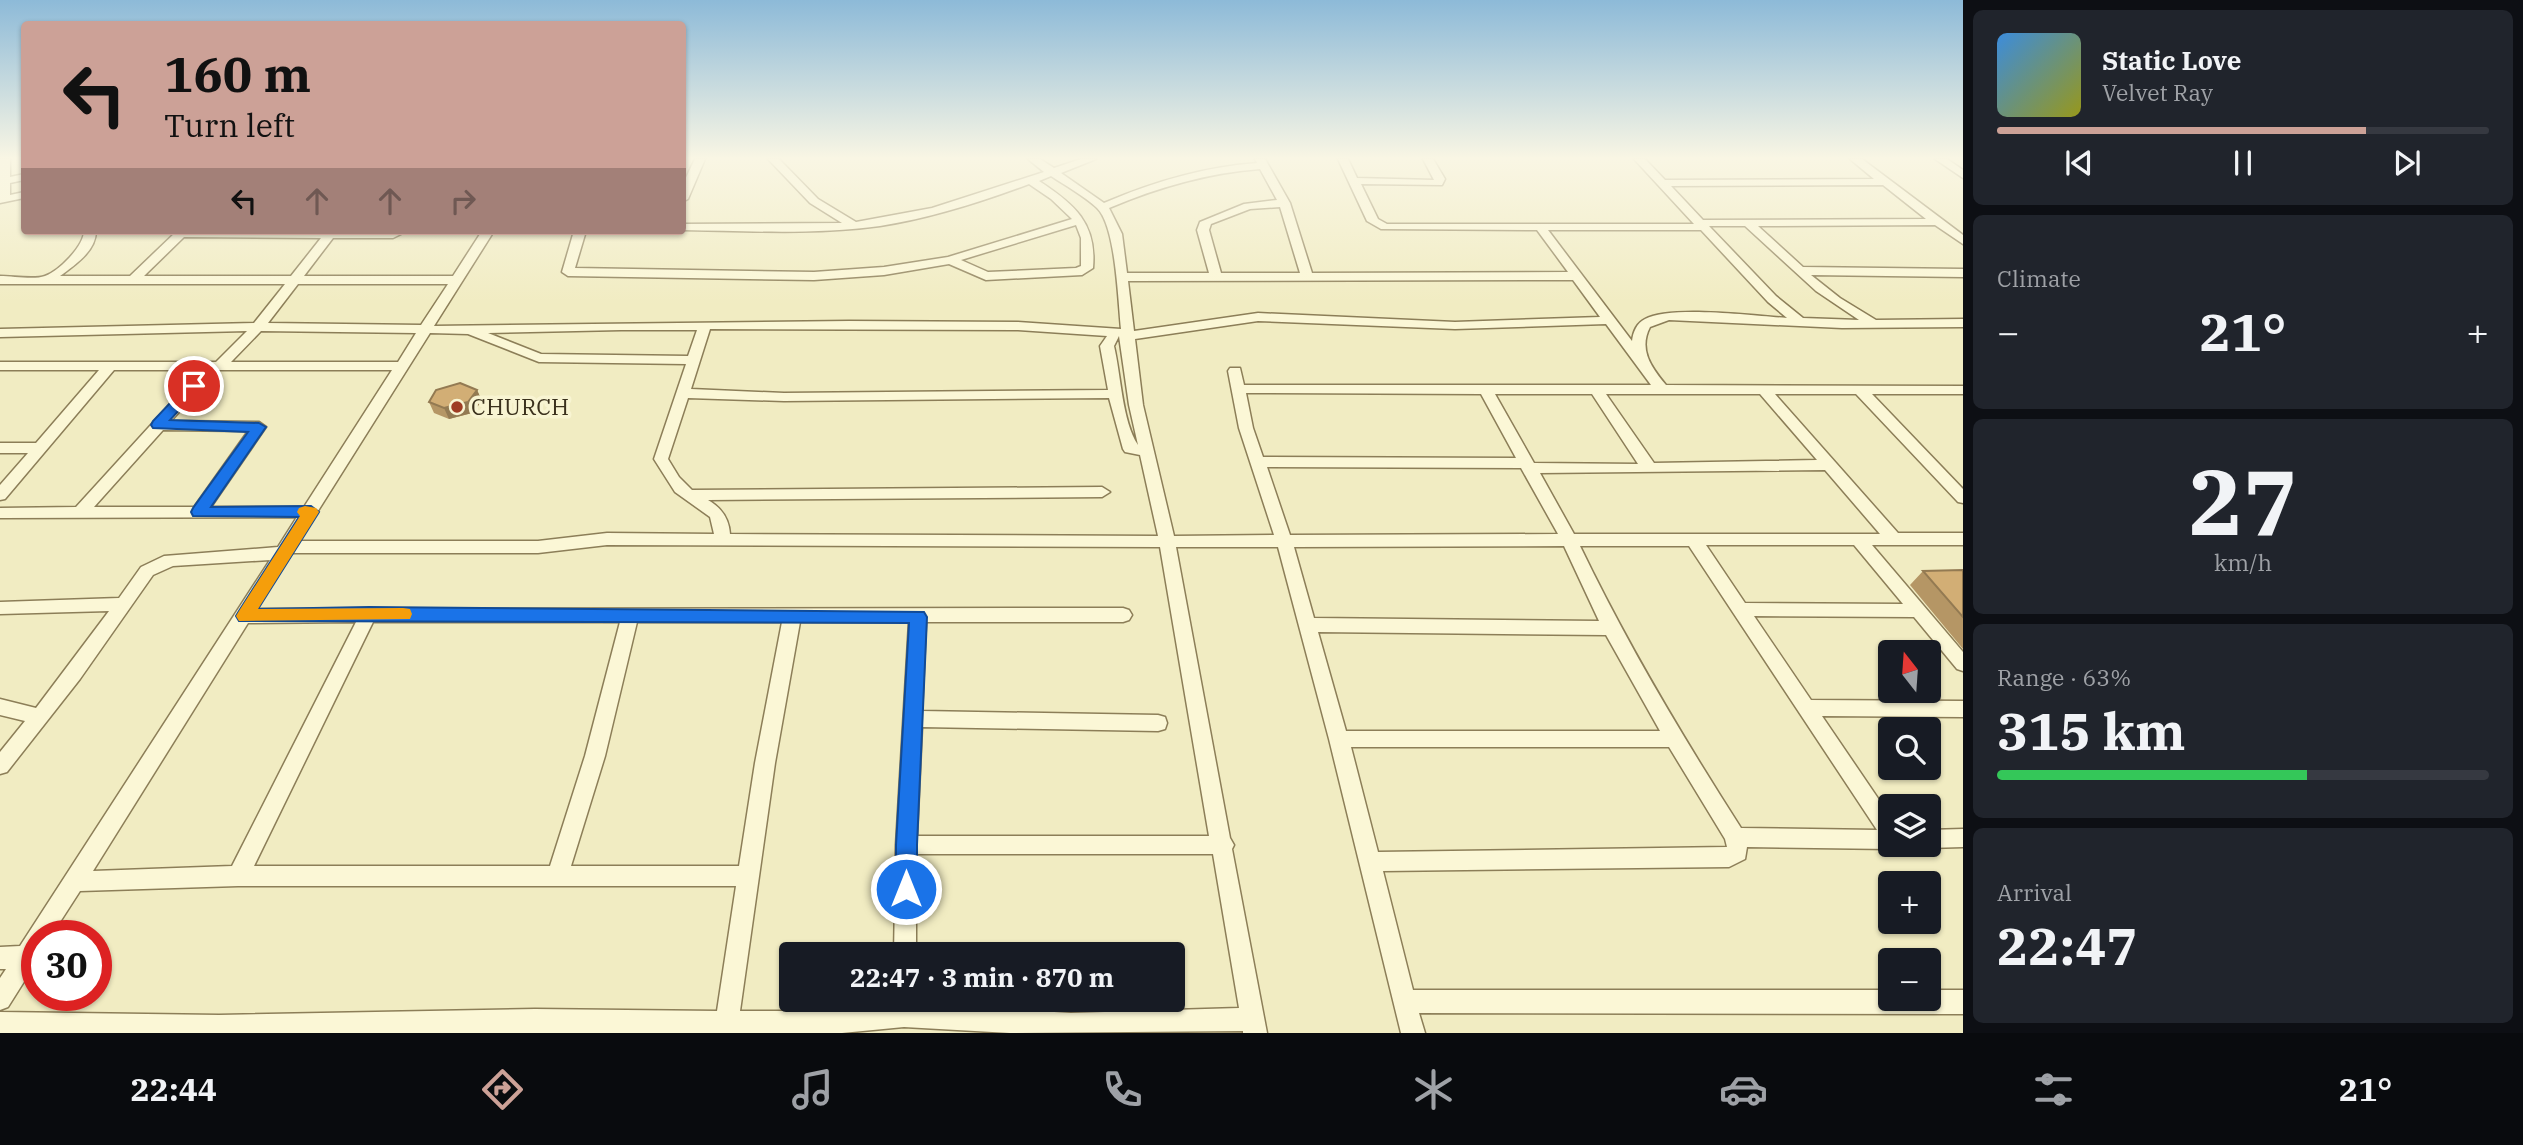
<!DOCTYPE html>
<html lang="en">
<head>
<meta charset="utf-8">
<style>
  body { margin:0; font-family:"IBM Plex Serif",serif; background:#20242c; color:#f1f3f6; height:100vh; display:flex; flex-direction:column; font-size:26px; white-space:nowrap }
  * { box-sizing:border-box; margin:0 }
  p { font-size:23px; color:#9ea1a6 }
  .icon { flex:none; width:38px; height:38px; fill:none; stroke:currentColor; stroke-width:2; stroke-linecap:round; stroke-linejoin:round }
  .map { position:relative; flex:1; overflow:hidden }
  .drawer { display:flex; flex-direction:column; gap:10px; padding:10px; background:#0d0f14; width:560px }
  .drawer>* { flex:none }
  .hud { position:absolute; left:21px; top:21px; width:665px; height:214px; border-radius:7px; box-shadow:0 2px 5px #0004; background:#cca197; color:#111; overflow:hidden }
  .needle { width:46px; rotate:343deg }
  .fabs { position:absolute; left:1878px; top:640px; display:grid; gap:14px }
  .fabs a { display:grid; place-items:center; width:63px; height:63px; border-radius:7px; background:#171b24; box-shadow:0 2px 5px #0004; font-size:35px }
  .speed { position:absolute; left:21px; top:920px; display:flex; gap:14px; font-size:35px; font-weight:700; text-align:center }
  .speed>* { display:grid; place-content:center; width:91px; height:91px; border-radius:50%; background:#171b24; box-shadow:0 2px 5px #0004; line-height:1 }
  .speed .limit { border:10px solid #d22; background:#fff; color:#111 }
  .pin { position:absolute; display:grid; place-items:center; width:60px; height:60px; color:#fff; margin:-30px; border:4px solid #fff; border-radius:50%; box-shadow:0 2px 7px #0007 }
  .me { position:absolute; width:77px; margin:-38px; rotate:0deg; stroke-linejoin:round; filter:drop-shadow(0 0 5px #0008) }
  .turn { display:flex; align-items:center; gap:24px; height:147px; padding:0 28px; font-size:32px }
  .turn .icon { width:91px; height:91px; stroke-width:2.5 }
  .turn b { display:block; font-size:49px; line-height:60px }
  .lanes { display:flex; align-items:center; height:66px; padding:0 28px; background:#0003; justify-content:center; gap:35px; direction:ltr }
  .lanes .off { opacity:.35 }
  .big { font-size:52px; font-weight:800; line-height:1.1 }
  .drawer .widget { flex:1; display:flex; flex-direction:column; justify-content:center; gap:10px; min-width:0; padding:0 24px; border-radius:10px; background:#20242c }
  .drawer .dial { align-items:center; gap:0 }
  .dial b { font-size:91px; line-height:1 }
  .song { display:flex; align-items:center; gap:21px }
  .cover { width:84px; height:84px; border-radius:10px; background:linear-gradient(135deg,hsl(210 70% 55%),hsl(60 70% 35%)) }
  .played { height:7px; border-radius:4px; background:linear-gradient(90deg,#cca197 75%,#363941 75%) }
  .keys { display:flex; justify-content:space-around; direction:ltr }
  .heat { display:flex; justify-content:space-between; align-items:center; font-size:38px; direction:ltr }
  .charge { height:10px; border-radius:5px; background:linear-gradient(90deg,#34c759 63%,#363941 0) }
  .trip { position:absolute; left:779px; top:942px; width:406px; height:70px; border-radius:7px; background:#171b24; box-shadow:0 2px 5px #0004; font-weight:800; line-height:70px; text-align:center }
  .tab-bar { display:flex; height:112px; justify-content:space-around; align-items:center; background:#090b0e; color:#9ea1a6 }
  .tab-bar .icon { width:49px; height:49px }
  .tab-bar .on { color:#cca197 }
  .tab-bar b { font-size:32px; color:#f1f3f6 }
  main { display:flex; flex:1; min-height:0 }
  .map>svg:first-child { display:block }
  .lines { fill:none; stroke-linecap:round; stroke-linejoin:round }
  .minor-casing { stroke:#8c7e58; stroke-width:3 }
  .minor { fill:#fbf7d6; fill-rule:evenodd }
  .wall { fill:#b59665 }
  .shaded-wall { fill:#937a52 }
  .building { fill:#d2ae75; stroke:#937a52; stroke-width:2 }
  .route { fill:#1a73e8; stroke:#114b97; stroke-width:2 }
  .slow { fill:#f59e0b }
  .poi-dot { fill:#9f3c23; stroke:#f8f4d2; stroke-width:2.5 }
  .labels { text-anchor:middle; stroke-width:7; stroke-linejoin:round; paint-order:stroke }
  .poi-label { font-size:23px; fill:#3b311d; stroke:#f8f4d2; text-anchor:start }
</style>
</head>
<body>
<main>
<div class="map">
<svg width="1963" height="1033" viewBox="0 0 1963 1033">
  <rect width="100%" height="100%" fill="#f1ecc2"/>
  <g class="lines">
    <g class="minor-casing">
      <path id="minor" d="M0,159h10v18l14,-3v6l-14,3v12l14,-3v6l-24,5z
        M695,159h10l-17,40 -6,3v-16z
        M768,159h11l39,40 38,23 76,-14 112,-36 -16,-13h12l14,9 27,-9h15l-35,14 43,30c49,-21 99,-36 153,-40l-2,-4h10l25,44 22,70 256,-1 -31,-42 -156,-1 -14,-8 -29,-62h10l9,19 77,2 -11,-21h10l12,20 -3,6 -81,-1 17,35 9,5h307l-60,-65h11l20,21 209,-1 -24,-20h12l101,76v9l-28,-19 -177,1 45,41 160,2v8l-152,-2 29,23 36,22 87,-1v8l-121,1 -173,-8 -19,7c-12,23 2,41 16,58l297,1v8h-91l91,95v14l-5,-1 -102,-108h-81l123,139h65v12h-91l91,107v19l-6,-2 -43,-52 -160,-1 57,84 152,1v16l-141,-1 68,100v29l7,2 -7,2 -143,-2 -2,12 -16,8 -346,4 30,119h477v9h38v-9h35v24l-544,-1 6,20h-24l-72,-294 -51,-192h-102l54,291 4,7 -2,4 35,184h-24v-2l-233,2 -106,-6 -62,6h-842v-21l219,3 316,-6 182,2 19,-125h-498l-158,5 -29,45h-14v25l-29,46 -8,3v-32l6,-9h-6v-22l20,-1 250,-386 -97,6 -20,9 -73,104 -73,93 -7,2v-22l25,-31 -25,-6v-16l36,9 73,-97 -109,3v-12l119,-4 22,-31 23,-11 114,-9 19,-30 -297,1v-10l76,-1 125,-137h-87l-109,129 -5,1v-15l28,-32h-28v-10h36l63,-73h-99v-8h216l31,-31 -247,6v-8l254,-6 31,-39h-285v-8c13,0 34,4 45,0 14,-5 39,-30 39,-45h12c0,20 -21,34 -36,45h70l47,-45h230l-14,7h-60l-29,38h149l29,-45h12l-60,95 415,-5 169,1 103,7c-3,-28 -5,-103 -24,-121 -13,-12 -31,-22 -46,-32l-12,5c35,23 58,42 54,87l-11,7 -96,5 -37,-16 -65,11 -70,5 -246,-4 -6,-4 12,-41h12l-11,37 239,4 70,-5 64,-10 124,-38 -21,-20 -22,-15c-48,18 -98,34 -149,42 -65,9 -132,5 -198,4v-6l160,-1 -32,-20zM1260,169l17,31 -33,4 -44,18 -3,8 12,43h-82l-5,-39 -13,-26c50,-21 98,-35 151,-39zM1883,185l43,34 -223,1 -32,-34zM1280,207l20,66h-79l-12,-43 2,-6 39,-15zM1076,225l5,13v28l-5,2 -88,4 -27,-12zM1709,226h36l71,65 43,29 -56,-2 -27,-22zM1548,230h153l67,72 19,16c-32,-2 -116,-13 -142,1 -8,4 -12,13 -13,22zM184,237l137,1 -30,38h-147zM1573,280l27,37 -145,5 -197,-9 -124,18 -6,-50zM298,284h150l-27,41 -153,-2zM1258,321l197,8 151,-5 45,61h-407l-4,-17h-10l-2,3 11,57 35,107 -100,1 -31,-131 -8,-66zM710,329l308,1 89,6 -7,10 8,44 -324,3 -93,-4zM621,330h76l-9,26 -147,-2 -53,-21zM261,331l155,2 -18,29h-167zM430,333l38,1 71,28 147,2 -32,95 21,33 35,25 4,17 -107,-1 -69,8h-239zM1119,336l10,69 9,40c-16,-24 -17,-70 -24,-99zM216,370h176l-88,137h-93l55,-80 -7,-5 -88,-1zM1246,393l235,1 35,64 -253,-1 -10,-29zM1495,394h97l46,70 -104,-1zM1606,394h154l57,66 -163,3zM688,398l96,3 325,-3 14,51 2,3 15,3 18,81 -428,-2c-1,-15 -8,-26 -22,-34l394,-3 8,-5 -8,-5 -410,3 -13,-13 -11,-18zM163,430l85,1 -54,76h-100zM1267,467l254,1 37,66 -268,1zM1825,470l55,64h-306l-34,-61zM607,545l553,2 49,289h-292l5,-109 236,4 7,-2 2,-6 -2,-6 -7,-2 -236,-4 4,-89h197l6,-2 3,-5 -3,-5 -6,-2 -867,1 36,-56h246zM1706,545h148l49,59 -158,-1zM1564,546l35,75 -285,-3 -20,-71zM1580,546h109l188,284 -136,-2c-59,-92 -114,-184 -161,-282zM356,622l-124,244 -139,5 155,-248zM373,622h247l-35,134 -35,110h-296zM637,622h145l-27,141 -16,103h-168l34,-110zM800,622h109l-13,223 -2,109h22v-100h297l26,154 -168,5 -167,-10 -78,8h-86l35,-248zM1318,632l288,3 54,96h-314zM1351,747h318l56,92 2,8 -349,5z
        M1935,159h12l16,11v8z
        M1963,829v18l-35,1 -7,-3h7v-15z"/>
    </g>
    <use href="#minor" class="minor"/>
  </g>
  <path class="wall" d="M477,390l5,11 -10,12 -23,6 -15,-6 -5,-11z
    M1963,570v79l-53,-64 13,-14z"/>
  <path class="shaded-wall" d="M477,390l5,11 -10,12 -23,6 -5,-11z"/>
  <path class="building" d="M460,383l17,7 -9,12 -24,6 -15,-6 7,-12z
    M1963,570v47l-40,-46z"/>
  <linearGradient id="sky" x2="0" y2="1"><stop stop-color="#8dbad8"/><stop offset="0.52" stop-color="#f9f6e4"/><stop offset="1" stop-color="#f9f6e4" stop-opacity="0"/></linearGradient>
  <rect width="1963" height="304" fill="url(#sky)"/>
  <path class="route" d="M194,381l7,5 -31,34 89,3 7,4 -55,80 100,-1 8,6 -61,97 111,-2 555,5 3,5 -10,228v44l-3,7 -8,3 -7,-3 -3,-7v-44l13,-222 -670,-2 -3,-5 3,-5 60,-94 -106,-1 -2,-4 2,-4 55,-76 -95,-4 -2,-3 2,-4 36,-38z"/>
  <path class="slow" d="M305,506l11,2 3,4 -61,97 145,-1 7,1 2,5 -2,5 -171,2 -3,-5 3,-5 61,-95 -3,-4 2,-4z"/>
  <circle class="poi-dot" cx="457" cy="407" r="7"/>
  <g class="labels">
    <g class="poi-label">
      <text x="471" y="415">CHURCH</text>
    </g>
  </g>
</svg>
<div class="fabs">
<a><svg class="needle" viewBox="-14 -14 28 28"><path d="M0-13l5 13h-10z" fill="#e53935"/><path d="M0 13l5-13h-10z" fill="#9ea1a6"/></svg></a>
<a><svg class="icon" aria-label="search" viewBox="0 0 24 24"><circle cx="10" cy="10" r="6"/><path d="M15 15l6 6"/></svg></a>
<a><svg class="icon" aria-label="layers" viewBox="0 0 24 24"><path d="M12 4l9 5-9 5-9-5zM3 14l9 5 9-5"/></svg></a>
<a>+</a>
<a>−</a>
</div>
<div class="speed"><div class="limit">30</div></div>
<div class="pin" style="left:194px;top:386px;background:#d93025"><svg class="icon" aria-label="arrive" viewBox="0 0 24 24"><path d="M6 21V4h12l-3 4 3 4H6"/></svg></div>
<svg class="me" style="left:906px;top:889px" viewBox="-20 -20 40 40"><circle r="17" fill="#1a73e8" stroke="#fff" stroke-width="3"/><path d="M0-11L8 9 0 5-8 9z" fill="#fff"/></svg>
<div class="trip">22:47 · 3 min · 870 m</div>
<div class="hud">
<div class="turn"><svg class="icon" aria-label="left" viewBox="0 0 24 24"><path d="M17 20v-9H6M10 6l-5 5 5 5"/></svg><div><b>160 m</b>Turn left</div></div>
<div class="lanes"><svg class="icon" aria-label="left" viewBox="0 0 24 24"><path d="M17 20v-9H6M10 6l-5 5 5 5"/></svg><svg class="icon off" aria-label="ahead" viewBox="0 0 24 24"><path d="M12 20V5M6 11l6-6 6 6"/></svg><svg class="icon off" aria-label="ahead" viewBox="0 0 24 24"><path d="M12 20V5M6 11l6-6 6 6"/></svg><svg class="icon off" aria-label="right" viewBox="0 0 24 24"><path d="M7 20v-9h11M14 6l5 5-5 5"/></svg></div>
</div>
</div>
<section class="drawer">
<div class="widget">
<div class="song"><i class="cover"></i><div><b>Static Love</b><p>Velvet Ray</p></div></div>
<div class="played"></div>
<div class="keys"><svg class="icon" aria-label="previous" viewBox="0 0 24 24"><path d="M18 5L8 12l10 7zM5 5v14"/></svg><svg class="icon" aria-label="pause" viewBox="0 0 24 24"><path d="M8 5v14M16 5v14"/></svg><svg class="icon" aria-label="next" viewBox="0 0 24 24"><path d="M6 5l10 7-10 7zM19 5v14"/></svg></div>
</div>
<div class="widget"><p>Climate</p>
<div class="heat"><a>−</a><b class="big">21°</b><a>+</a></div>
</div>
<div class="widget dial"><b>27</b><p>km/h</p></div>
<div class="widget"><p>Range · 63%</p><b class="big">315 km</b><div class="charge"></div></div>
<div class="widget"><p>Arrival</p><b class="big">22:47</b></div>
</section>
</main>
<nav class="tab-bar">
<b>22:44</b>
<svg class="icon on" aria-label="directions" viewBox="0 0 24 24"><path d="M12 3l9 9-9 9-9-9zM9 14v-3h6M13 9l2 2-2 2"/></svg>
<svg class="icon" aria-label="music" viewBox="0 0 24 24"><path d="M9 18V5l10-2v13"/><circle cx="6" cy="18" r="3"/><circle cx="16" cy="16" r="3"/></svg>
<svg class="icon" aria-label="phone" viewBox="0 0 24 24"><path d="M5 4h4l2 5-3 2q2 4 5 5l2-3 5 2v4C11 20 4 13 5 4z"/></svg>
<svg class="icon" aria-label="climate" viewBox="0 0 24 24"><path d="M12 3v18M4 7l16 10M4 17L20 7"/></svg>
<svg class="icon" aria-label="car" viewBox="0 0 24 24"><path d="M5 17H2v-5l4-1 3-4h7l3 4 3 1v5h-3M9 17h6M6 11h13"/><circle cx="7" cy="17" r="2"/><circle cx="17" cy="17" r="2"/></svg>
<svg class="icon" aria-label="filters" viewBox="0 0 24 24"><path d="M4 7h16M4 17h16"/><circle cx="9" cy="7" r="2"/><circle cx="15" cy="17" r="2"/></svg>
<b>21°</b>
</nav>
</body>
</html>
